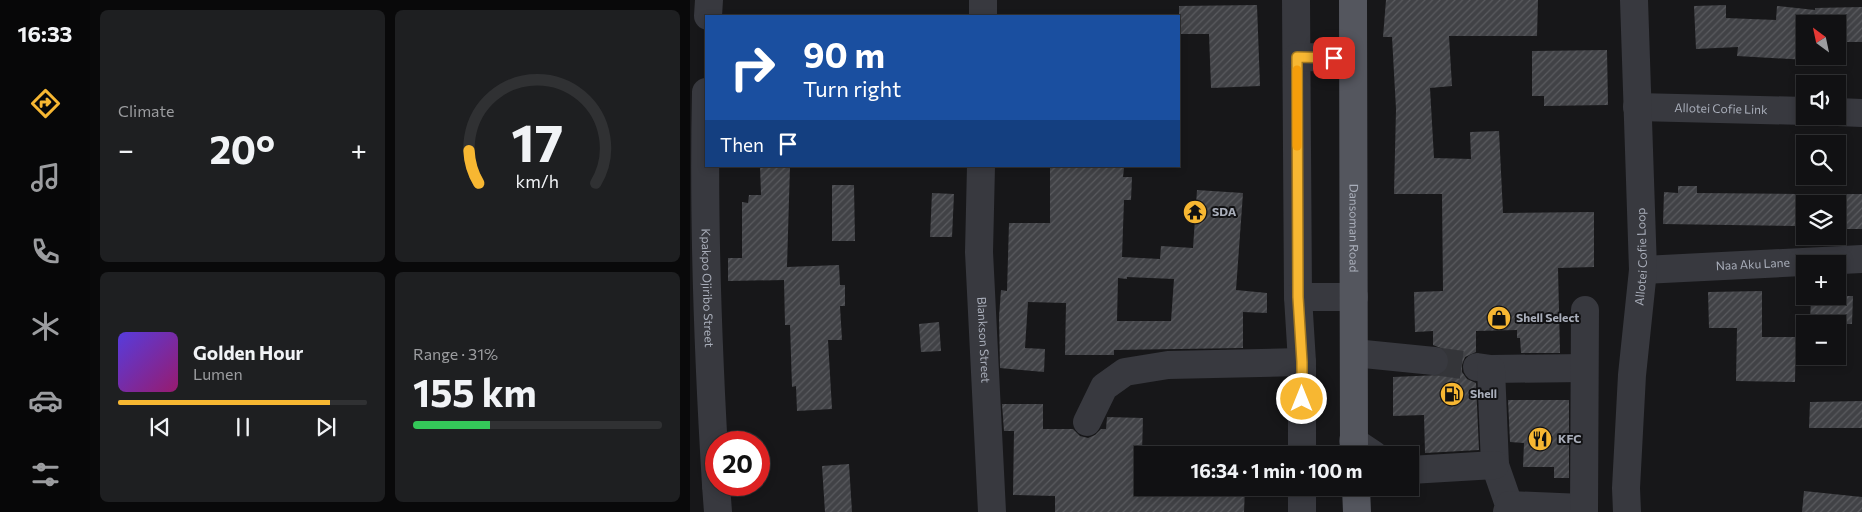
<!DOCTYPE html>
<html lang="en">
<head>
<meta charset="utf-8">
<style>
  body { margin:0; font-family:Commissioner,sans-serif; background:#1e1f21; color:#f1f3f6; height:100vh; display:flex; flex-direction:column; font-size:19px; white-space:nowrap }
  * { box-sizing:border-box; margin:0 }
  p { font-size:16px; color:#9c9da0 }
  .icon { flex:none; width:28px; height:28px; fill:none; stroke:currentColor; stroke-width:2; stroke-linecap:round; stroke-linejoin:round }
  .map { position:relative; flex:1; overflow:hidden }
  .side { display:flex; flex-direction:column; gap:10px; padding:10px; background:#09090a; width:600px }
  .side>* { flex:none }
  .banner { position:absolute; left:15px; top:15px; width:475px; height:152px; border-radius:0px; box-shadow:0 2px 8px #0003,0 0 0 1px #303133; background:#1a4fa0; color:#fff; overflow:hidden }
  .needle { width:32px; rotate:327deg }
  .buttons { position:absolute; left:1106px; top:15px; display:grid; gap:10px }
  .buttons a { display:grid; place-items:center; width:50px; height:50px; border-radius:0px; background:#111113; box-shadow:0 2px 8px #0003,0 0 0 1px #303133; font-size:25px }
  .speed { position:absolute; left:15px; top:431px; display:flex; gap:10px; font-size:25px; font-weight:700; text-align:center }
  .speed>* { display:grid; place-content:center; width:65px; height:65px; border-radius:50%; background:#111113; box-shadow:0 2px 8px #0003,0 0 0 1px #303133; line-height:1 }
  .speed .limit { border:8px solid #d22; background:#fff; color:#111 }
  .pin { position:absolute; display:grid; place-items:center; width:42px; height:42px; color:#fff; margin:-21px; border-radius:10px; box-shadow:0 2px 8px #0006 }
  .me { position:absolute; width:55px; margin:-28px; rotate:0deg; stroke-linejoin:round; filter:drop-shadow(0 0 4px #0008) }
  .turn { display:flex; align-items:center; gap:18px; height:105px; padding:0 15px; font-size:22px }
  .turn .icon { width:65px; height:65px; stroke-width:2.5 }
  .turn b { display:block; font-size:35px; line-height:42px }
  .then { display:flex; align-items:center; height:48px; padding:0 15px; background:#0003; gap:10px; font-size:19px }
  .big { font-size:38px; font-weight:700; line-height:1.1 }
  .side .widget { flex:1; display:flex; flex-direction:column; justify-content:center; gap:8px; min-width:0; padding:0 18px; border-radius:8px; background:#1e1f21 }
  .side .dial { align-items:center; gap:0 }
  .dial svg { height:130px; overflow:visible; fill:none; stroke:#303133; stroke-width:7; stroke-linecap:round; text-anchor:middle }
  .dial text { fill:#f1f3f6; stroke:none }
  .song { display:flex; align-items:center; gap:15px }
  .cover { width:60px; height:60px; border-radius:8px; background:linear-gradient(135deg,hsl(250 70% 55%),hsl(320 70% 35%)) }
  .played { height:5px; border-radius:2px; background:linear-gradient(90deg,#f7b732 85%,#303133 85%) }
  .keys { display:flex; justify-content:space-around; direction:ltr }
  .heat { display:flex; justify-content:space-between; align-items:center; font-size:28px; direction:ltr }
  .charge { height:8px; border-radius:4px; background:linear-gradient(90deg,#34c759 31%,#303133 0) }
  .side .tiles { flex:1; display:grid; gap:10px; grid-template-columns:repeat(2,1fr) }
  .trip { position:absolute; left:444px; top:446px; width:285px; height:50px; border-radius:0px; background:#111113; box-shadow:0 2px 8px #0003,0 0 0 1px #303133; font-weight:700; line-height:50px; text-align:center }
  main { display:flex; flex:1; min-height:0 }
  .dock { display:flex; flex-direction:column; width:90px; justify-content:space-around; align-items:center; background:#070708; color:#9c9da0 }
  .dock .icon { width:35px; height:35px }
  .dock .on { color:#f7b732 }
  .dock b { font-size:22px; color:#f1f3f6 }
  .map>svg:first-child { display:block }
  .building { fill:url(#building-hatch); fill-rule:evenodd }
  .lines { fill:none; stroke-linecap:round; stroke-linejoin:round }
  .minor-tunnel { stroke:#343539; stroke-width:28; stroke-dasharray:28 14; stroke-linecap:butt }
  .minor { stroke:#38393f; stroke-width:28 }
  .major { stroke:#54565e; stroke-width:28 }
  .route-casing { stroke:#a17720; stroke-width:12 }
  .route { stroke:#f7b732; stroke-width:9 }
  .slow { stroke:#f59e0b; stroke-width:9 }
  .labels { text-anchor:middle; stroke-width:4; stroke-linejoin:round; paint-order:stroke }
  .street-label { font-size:12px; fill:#a9aeba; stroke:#121214 }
  .poi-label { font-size:12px; font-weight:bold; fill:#a9aeba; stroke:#121214; text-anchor:start }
</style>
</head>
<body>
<main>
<nav class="dock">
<b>16:33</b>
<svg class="icon on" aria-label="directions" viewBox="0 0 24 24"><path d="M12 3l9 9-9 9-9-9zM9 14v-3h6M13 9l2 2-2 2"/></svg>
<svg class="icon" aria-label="music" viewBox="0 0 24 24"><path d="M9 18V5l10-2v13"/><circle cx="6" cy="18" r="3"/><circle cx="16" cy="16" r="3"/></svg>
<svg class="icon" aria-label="phone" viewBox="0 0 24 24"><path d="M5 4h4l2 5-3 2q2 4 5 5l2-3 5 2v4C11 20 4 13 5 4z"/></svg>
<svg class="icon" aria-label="climate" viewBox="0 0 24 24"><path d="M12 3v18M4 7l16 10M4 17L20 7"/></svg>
<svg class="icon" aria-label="car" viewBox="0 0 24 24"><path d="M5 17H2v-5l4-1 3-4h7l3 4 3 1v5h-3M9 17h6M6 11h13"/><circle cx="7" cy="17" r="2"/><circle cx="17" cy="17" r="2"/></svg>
<svg class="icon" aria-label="filters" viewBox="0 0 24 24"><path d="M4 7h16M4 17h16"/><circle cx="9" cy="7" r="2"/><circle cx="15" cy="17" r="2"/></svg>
</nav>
<section class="side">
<div class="tiles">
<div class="widget"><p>Climate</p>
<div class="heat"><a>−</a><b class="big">20°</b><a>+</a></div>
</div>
<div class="widget dial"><svg viewBox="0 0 100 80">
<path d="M14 69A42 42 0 1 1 86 69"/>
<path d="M14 69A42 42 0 0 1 8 49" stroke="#f7b732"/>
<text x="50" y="56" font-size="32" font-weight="700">17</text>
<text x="50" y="72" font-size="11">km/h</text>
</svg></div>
<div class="widget">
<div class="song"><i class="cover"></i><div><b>Golden Hour</b><p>Lumen</p></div></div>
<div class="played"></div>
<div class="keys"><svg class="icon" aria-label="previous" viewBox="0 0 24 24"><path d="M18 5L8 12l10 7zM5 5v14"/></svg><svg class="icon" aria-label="pause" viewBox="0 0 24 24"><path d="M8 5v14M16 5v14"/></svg><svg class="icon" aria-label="next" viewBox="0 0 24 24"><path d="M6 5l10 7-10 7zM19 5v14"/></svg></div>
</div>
<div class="widget"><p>Range · 31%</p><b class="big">155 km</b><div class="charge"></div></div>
</div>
</section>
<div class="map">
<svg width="1172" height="512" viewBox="0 0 1172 512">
  <defs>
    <pattern id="building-hatch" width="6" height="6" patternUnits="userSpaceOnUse" patternTransform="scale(1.25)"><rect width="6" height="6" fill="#414246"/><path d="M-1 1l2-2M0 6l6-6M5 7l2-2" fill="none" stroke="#5a5b5f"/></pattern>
  </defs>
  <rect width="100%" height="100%" fill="#171719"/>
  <path class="building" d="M696,0h152l-1,36h-88l3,50 -22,2 4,70 37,1 -1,-27 29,-1 4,82 91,-1v55l-36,1 2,85h-39l-1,-15h-3v-8l-41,1v21l-11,5 -3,8v7l5,7 9,4 3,67 -54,3 -1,-38 -31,1v-39l47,-2 6,-5 4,-8 -2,-7 -5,-6 -10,-4v-14l-18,1 -1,-40 29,-1 -1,-97h-48l2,-85 -4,-72h-9z
    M567,5l3,81 -49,2 -2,-54h-30v-28z
    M1036,5v13l50,2 1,-14 38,4v-2l47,-1v35h-24v-18h-33v32h3l-1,4 -70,-4 1,-9 -42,2 -2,-43z
    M917,50l1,55 -64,1v-10h-12v-45z
    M70,166h30l-3,101 52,-2 1,20h5v21h-5l2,34h-14l4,69 -35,2 -1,-25 -4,1 -2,-62h-5l-1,-45 -56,1v-23h14v-56l6,1 1,-8h12z
    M360,168h74l-1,9h9l-1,23h-7l-2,57 38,2 1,-13 32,2 4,-58 46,3 -7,97 31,3v20l-24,-1v36l-129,2v5h-49l1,-52 -38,-1 -3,46 20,1 -1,23 -44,-4 -1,-51 2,-27 6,1 2,-68h41zM437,277l47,2 -3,42h-54l1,-43 9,1z
    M142,185h22l1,56h-23z
    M988,186h19v7l99,1v32l-133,-2 1,-32 14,1z
    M242,193l22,1 -2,43h-22z
    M1148,194h24v35h-24z
    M1072,291v46h34l-1,45 -59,-1 1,-53h-28l-1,-36z
    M1121,296h42l-1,28h-42z
    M249,322l2,29 -20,1 -2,-28z
    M818,400h61v78h-15v-11h-31l1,-24 -14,-1z
    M1172,401v27h-53l1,-26z
    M312,404h41v25h30l7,7 8,2 7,-3 6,-6h5l1,-12 36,1 -1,34 104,1v2h-104v33h103l-1,24h-189v-16l-42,-1 1,-64h-10z
    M159,464l3,48h-27l-3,-46z
    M1114,491l58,6v15h-60z"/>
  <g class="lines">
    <path class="minor-tunnel" d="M744,361l43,6"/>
    <g class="minor">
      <path d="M606,0l2,297 4,65v93"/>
      <path d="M18,16l1,-16"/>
      <path d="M293,16v-16"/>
      <path d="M607,57l56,1"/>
      <path id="s1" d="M16,92c-3,131 2,262 10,393"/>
      <path id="s2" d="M947,107l168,4"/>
      <path d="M1148,112l24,1"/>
      <path id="s3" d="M291,166l-2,86 13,260"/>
      <path id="s4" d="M953,270l219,-11"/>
      <path d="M608,297h56"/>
      <path d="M664,353l80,8"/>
      <path d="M787,367l14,2 93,-1"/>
      <path d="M801,369l4,96 14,40 -2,7"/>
      <path d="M397,422l17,-35 21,-15 43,-7 134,-3"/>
      <path d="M663,441l21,14"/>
      <path d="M720,470l85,-5"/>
      <path d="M26,485l2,27"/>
      <path d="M819,505l74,3"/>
      <path d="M612,512v-24"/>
      <path d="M894,512l1,-202"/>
      <path id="s5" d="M937,512l-1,-24 6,-113 11,-105 -9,-270"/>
    </g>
    <g class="major">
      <path id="s6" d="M663,0l1,455"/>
      <path d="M666,488l1,24"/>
    </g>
  </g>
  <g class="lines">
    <g class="route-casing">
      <path id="route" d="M612,399v-37l-4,-65 -1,-240 37,1"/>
    </g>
    <use href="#route" class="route"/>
    <path class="slow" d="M607,70v76"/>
  </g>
  <defs>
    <g id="temple-disc" transform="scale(1.25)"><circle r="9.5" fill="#f7b732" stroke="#121214"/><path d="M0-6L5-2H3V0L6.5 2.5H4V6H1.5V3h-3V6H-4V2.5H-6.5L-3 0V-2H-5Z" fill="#111"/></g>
    <g id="shop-disc" transform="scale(1.25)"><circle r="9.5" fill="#f7b732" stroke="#121214"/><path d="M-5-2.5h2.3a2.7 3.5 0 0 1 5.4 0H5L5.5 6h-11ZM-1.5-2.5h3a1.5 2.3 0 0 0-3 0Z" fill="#111"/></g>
    <g id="fuel-disc" transform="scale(1.25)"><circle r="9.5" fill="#f7b732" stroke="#121214"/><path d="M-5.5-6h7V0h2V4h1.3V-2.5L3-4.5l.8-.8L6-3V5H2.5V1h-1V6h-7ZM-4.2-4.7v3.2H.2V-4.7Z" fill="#111"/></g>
    <g id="restaurant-disc" transform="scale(1.25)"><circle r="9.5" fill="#f7b732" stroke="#121214"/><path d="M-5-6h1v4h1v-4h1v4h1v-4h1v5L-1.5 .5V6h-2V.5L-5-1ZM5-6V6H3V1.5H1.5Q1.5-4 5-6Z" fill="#111"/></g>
  </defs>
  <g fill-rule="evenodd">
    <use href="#temple-disc" x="505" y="212"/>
    <use href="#shop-disc" x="809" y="318"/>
    <use href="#fuel-disc" x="762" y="394"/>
    <use href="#restaurant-disc" x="850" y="439"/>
  </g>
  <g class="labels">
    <g class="street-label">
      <text dy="4" stroke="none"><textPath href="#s2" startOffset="84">Allotei Cofie Link</textPath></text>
      <text dy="4" stroke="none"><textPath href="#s6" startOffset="228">Dansoman Road</textPath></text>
      <text dy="4" stroke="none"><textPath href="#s5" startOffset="256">Allotei Cofie Loop</textPath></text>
      <text dy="4" stroke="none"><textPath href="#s4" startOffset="110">Naa Aku Lane</textPath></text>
      <text dy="4" stroke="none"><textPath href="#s1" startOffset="196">Kpakpo Ojiribo Street</textPath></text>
      <text dy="4" stroke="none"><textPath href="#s3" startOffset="174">Blankson Street</textPath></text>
    </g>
    <g class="poi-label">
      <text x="522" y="216">SDA</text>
      <text x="826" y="322">Shell Select</text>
      <text x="780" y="398">Shell</text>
      <text x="868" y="443">KFC</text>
    </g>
  </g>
</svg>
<div class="buttons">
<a><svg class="needle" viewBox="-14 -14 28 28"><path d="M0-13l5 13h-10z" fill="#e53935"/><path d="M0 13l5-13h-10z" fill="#9c9da0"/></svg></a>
<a><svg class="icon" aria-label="sound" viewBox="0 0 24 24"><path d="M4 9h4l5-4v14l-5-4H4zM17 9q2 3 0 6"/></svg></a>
<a><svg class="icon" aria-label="search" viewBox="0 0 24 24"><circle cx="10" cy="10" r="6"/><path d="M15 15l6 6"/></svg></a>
<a><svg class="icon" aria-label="layers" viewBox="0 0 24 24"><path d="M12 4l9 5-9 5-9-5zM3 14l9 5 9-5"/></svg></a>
<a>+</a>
<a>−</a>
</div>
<div class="speed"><div class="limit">20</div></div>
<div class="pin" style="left:644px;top:58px;background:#d93025"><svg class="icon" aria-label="arrive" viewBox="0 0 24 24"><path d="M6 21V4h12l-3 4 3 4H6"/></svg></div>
<svg class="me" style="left:612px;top:399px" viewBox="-20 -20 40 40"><circle r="17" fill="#f7b732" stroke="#fff" stroke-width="3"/><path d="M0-11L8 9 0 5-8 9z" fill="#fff"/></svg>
<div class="trip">16:34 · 1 min · 100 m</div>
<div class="banner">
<div class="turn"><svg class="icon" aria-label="right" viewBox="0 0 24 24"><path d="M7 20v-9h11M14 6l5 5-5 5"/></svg><div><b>90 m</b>Turn right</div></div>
<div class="then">Then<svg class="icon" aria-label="arrive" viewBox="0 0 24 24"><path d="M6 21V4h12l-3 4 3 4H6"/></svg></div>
</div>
</div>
</main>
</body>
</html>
